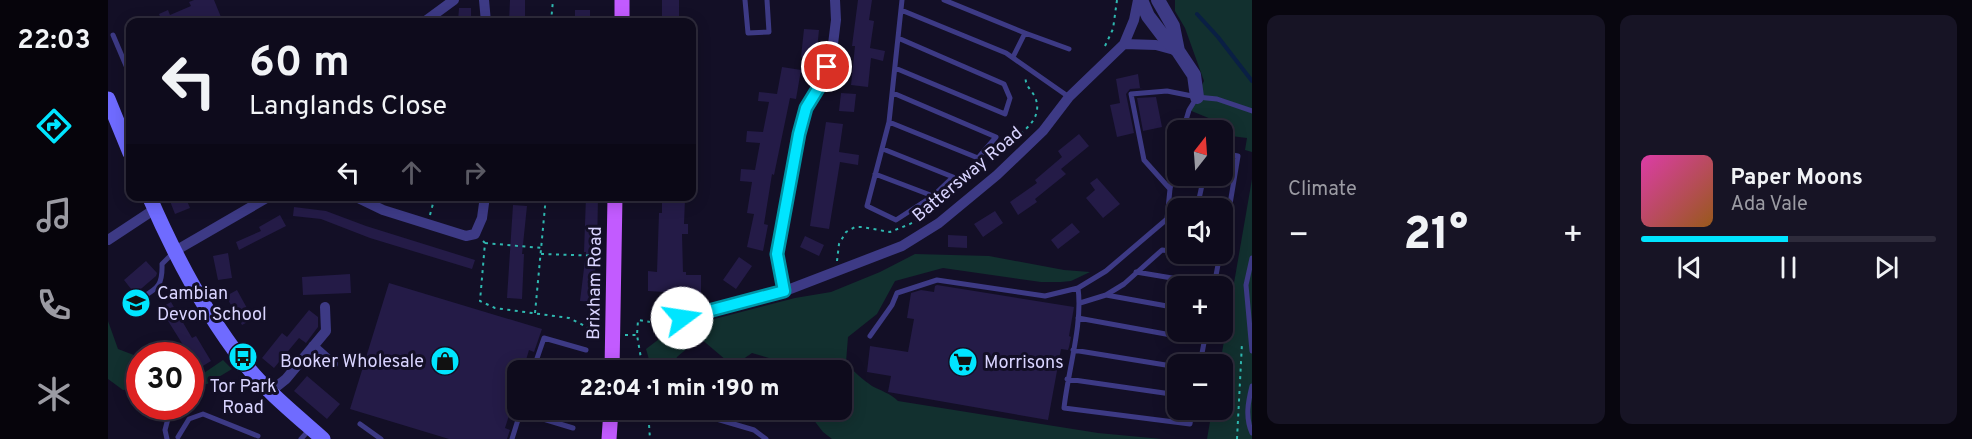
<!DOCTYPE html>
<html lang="en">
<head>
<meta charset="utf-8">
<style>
  body { margin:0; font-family:Overpass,sans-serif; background:#171425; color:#f1f3f6; height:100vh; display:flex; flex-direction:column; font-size:22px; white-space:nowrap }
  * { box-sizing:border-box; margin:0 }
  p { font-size:20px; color:#9b9ba3 }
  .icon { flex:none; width:33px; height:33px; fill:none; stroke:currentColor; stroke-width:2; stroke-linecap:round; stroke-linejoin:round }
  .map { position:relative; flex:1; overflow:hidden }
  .panel { display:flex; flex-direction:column; gap:15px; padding:15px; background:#08060f; width:720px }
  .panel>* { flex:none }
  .guide { position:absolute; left:18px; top:18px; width:570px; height:183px; border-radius:12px; box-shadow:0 3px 15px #0003,0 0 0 2px #2e2b3b; background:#0e0b1c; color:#f1f3f6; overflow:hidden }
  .needle { width:39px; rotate:17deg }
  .buttons { position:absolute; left:1059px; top:120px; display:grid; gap:12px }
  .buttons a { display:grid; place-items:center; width:66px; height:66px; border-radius:12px; background:#0e0b1c; box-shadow:0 3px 15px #0003,0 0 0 2px #2e2b3b; font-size:30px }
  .speed { position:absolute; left:18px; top:342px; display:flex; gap:12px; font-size:30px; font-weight:700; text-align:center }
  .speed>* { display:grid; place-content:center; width:78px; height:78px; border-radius:50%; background:#0e0b1c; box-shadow:0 3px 15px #0003,0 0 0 2px #2e2b3b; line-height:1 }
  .speed .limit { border:9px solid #d22; background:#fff; color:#111 }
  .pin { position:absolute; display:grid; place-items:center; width:51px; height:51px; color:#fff; margin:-26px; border:3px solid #fff; border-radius:50%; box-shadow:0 2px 6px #0007 }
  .me { position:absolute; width:66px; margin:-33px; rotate:76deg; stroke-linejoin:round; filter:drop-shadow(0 0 4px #0008) }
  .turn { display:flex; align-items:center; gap:21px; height:126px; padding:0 24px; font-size:27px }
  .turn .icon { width:78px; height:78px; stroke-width:2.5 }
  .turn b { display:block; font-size:42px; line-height:51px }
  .lanes { display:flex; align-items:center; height:57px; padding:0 24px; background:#0003; justify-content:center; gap:30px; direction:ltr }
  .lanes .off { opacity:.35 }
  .big { font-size:45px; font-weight:800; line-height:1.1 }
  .panel .tile { flex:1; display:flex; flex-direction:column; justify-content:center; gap:9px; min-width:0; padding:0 21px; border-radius:12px; background:#171425 }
  .song { display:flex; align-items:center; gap:18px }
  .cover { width:72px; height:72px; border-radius:9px; background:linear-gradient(135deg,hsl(320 70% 55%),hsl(30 70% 35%)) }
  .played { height:6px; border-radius:3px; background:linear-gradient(90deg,#00e5ff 50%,#2e2b3b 50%) }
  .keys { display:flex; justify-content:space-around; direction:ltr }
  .heat { display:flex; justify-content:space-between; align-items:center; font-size:33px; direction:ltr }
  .panel .tiles { flex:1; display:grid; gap:15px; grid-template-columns:repeat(2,1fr) }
  .trip { position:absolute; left:399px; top:360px; width:345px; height:60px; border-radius:12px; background:#0e0b1c; box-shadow:0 3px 15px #0003,0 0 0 2px #2e2b3b; font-weight:800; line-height:60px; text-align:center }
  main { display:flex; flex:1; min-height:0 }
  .tab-bar { display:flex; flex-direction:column; width:108px; justify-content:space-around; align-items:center; background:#06040b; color:#9b9ba3 }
  .tab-bar .icon { width:42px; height:42px }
  .tab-bar .selected { color:#00e5ff }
  .tab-bar b { font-size:27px; color:#f1f3f6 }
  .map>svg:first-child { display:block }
  .green { fill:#12302f }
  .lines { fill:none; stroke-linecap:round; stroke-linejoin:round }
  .stream { stroke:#0a1f44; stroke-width:4 }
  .building { fill:#241b47 }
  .path { stroke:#2fb8b0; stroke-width:2; stroke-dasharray:3 4.5; stroke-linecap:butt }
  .service { stroke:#3d3a85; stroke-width:5 }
  .minor { stroke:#3d3a85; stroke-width:10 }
  .tertiary { stroke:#3d3a85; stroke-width:14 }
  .secondary { stroke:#6f6bff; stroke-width:15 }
  .primary { stroke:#c25bff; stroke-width:15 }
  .route-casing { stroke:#0095a6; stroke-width:15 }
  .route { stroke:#00e5ff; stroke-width:10 }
  .labels { text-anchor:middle; stroke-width:6; stroke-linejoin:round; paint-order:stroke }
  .street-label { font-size:18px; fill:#d9d4ff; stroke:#130f26 }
  .poi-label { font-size:18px; fill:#d9d4ff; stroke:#130f26; text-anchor:start }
</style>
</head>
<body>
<main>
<nav class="tab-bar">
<b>22:03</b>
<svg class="icon selected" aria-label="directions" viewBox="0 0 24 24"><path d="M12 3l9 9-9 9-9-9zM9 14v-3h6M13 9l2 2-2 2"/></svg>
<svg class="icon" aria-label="music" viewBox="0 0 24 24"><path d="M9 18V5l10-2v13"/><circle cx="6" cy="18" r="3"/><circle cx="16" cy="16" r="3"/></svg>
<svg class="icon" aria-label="phone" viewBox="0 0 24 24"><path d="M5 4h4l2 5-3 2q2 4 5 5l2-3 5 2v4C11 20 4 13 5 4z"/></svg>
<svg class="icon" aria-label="climate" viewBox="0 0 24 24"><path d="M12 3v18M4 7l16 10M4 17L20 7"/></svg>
</nav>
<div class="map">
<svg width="1144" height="439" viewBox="0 0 1144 439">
  <rect width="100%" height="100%" fill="#130f26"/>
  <path class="green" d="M1067,0h77v152l-7,-2 2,-12 -24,-3 -1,-5h-18l7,-11 -22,-9 15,-29 -19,-53 -10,-17z
    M1144,179v260h-45l5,-29h10v-46h-2z
    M807,254l74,2 75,14 26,2 -19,9 -10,1h-20l-98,-14 -48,13 -18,33 -29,23 -2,25c8,10 16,17 26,24 9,5 18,7 26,15l200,32 64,6h-330l-9,-7 -17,-22h36v-40h-51l-8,-8 -31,-9 -19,13 -33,-28 -22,18 -12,14h-14l-6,-21 21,-16 28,-9 100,-26 36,-6 49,-20z
    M0,321l10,28 21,8v32l-16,1 -15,-11z
    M115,360l9,9 -25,15h-16v-9l13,-2z"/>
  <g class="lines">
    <path class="stream" d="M1089,14l21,23 34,44"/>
  </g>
  <path class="building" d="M86,0h20l9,22h-70l8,-3 -2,-5 9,-4 2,5 21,-9 -2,-4z
    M402,0h15v22h-16z
    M554,0h17v19h-17z
    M750,0h14l-3,20 5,1 -4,27 15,3 -2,10 -12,-3 -3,29 -17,-2 4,-39h-3z
    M351,8h12v14h-13z
    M467,10h15v12h-15z
    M696,29l15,1 -3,29 -15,-2z
    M674,67l19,3 -5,29 -6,-1 -16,77 -2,-1 -8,50 4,1 -5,26 -16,-4 7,-33 -7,-1 5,-31 -12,-1 1,-12 14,1 5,-27 -14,-1 1,-11 16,1 6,-30 -11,-1 1,-9 18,2z
    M1030,74l2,14h4l-14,1 -4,5 8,39 -17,4 -7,-32 10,-2 -4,-24z
    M733,93l15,1 -2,18 -15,-1z
    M1048,97l6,30 -19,4 -6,-33z
    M718,122l17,2 -4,28 20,3 -1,10 -18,-3 -11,67 -19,-3z
    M971,134l10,12 -28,23 5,5 -31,25 2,3 -19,13 -8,-13 27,-19 -2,-3 27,-23 -4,-6z
    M989,178l23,26 -17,14 -17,-20 9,-8 -5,-7z
    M60,196h17l5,12 -15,6z
    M478,196h12l-1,57 -5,49 -12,-1 6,-49h-2z
    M554,196h15v4l8,-1 -1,25h4v10h-6l1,38h3v3h15v19l-53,-3v-20l9,1 2,-59h3z
    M405,205l14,1 -5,48h2l-2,45 -15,-1z
    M186,207l32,4 40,15 109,34 -3,9 -102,-31 -49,-19 -28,-3z
    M887,211l8,12 -20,14 -9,-13z
    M172,215l6,11 -47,24 -3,-8 25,-11 -2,-4z
    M964,223l8,9 -22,17 -7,-9z
    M840,235l19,1v12l-19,-1z
    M697,236l19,9 -5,11 -19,-9z
    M120,253l4,25 -14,2 -5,-24z
    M631,257l13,9 -16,23 -13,-9z
    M38,261l11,12 -1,3 -21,18 -11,-14z
    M242,274l1,19 -48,2 -1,-18z
    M281,283l153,46 -8,23 -5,-2 -6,20h-5v18l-13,40 5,2 -3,9h-58l-99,-30z
    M829,285l137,22 -5,29 2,1 -2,10 -1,3 -7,-1 -13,71 -160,-28 3,-16 -24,-4 3,-26 38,6 6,-33 -7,-1 4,-25 10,-3 13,2 1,-6z
    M129,290l16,29 -11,6 -16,-29z
    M63,302l21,36 4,-2 15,25 -13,8 -38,-61z
    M201,310l9,7v10l-12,16 -7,-5 -25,30 -12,-10 20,-25 5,4z
    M199,376l33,28 -13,15 -33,-28z"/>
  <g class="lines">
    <path class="path" d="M443,22l2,-22
      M997,46l8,-17 4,-29
      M888,151c17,-13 50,-28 39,-54 -4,-8 -11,-12 -9,-21
      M322,215l5,-19
      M375,241l2,2 -5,58 15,7 74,10 32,16
      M377,243l57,5
      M433,254l60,2
      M729,261l2,-17 7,-12 9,-5h7l28,5 20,-8 21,-12 18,-18 36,-30
      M427,313l11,-117
      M517,335h12
      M535,370l-6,-35 1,-15 12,2
      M540,410l2,29
      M1129,439l5,-96"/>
    <path class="service" d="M637,0l3,33 21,-1 -2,-32
      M794,0l-13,122 -22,84 29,14 37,-24
      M836,0l81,33 -12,24
      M793,10l105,43 63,44
      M917,33l44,16
      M5,35l17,40
      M787,68l110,46 5,-16 -6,-14 -106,-46
      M781,122l89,36 18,-21 -103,-44
      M1075,130l6,-20 8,-13
      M1114,153l16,3 -9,54 -7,7
      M767,174l58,22 20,-19 -70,-28
      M1062,189l-26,-29 -13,-66 36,-3 30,6 20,2 35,12
      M1089,208l7,-32
      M1059,219l3,-30 8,-35
      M1059,219l7,9 4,1
      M1076,254l35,5
      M1144,258l-6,27 6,66
      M1028,272l78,13
      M1106,286l6,-32
      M970,288c5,35 -10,83 -14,120l126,16 2,-14
      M998,295l72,13
      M27,302c19,-13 28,-12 27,-38l11,-11
      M972,303l26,-8 18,-11 38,-34 16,2
      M970,318l126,23
      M762,336l22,-31 5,-12 40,-13 108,16 33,-8 28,-17 61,-52
      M965,350l105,17
      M427,364l24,6
      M1092,364l6,-32
      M425,370l11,-32 42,12
      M959,379l111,16
      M1144,386c-4,16 -7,31 0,47
      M578,410l68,20 12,9
      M412,412l53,16
      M252,424l21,15
      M70,437l11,-18 14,-5 55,22
      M59,439l-2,-9 5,-19
      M193,439l9,-10
      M404,439l9,-29"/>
    <path class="minor" d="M376,0l2,22
      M316,22l30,-22
      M1016,44l32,1 22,6
      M246,196l29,14 83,26 9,-2 7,-16 3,-22
      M0,240l47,-31
      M67,251l95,-55
      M677,291l-8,-37 22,-120 7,-26 16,-26 10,-30 4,-32 -1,-20
      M553,323l124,-32 117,-45 37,-23 58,-48 46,-44 26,-34 55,-53 10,-24 4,-20
      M205,346l20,18
      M163,391l15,-12 40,-48 -1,-24"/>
    <path class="tertiary" d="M1033,0l7,16 16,21 14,14 16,24 3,22
      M1050,0l15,26 5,25"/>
    <path class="secondary" d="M0,99l22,54
      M41,196c25,58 56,117 95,167 22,28 52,52 79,76"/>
    <path class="primary" d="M514,22v-22
      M504,370l3,-174
      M501,439l2,-29"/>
  </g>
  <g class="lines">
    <g class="route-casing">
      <path id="route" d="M574,318l102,-27 -7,-37 22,-120 7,-26 16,-26 5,-15"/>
    </g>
    <use href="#route" class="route"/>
  </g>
  <defs>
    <g id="school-disc" transform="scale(1.5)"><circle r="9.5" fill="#00e5ff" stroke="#130f26"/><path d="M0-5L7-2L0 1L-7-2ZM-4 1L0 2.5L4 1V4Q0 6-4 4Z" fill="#111"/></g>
    <g id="bus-disc" transform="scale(1.5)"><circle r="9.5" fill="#00e5ff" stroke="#130f26"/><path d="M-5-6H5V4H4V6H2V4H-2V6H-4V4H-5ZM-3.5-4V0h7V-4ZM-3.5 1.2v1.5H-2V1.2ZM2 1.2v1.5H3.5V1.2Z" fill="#111"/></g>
    <g id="shop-disc" transform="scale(1.5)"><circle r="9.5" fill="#00e5ff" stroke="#130f26"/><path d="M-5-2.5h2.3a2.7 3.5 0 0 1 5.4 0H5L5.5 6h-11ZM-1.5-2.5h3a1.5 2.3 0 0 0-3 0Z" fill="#111"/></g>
    <g id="supermarket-disc" transform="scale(1.5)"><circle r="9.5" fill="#00e5ff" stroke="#130f26"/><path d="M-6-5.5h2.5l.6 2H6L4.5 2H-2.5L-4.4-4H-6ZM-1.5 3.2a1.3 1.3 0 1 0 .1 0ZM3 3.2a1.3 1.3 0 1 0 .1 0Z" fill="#111"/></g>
  </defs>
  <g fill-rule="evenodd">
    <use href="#school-disc" x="28" y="303"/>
    <use href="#bus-disc" x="135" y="357"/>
    <use href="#shop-disc" x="337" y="361"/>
    <use href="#supermarket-disc" x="855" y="362"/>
  </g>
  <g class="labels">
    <g class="street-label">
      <text transform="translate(859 174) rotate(-40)" y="6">Battersway Road</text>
      <text transform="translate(486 283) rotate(-89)" y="6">Brixham Road</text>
    </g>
    <g class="poi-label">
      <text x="49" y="299">Cambian<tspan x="49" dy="21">Devon School</tspan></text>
      <text x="316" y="367" text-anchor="end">Booker Wholesale</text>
      <text x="876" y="368">Morrisons</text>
      <text x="135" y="392" text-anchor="middle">Tor Park<tspan x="135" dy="21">Road</tspan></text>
    </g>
  </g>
</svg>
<div class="buttons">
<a><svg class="needle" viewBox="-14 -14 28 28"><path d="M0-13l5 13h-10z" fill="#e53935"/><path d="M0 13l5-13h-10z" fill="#9b9ba3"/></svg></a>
<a><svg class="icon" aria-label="sound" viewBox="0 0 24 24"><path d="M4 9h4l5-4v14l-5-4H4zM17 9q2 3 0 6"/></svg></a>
<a>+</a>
<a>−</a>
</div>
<div class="speed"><div class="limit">30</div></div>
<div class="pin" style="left:719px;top:67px;background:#d93025"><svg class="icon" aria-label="arrive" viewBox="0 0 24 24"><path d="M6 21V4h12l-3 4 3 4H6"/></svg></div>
<svg class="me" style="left:574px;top:318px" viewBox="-20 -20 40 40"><circle r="19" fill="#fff"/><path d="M0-13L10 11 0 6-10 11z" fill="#00e5ff"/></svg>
<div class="trip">22:04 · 1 min · 190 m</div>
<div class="guide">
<div class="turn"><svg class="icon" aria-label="left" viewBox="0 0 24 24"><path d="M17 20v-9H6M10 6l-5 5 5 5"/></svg><div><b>60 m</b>Langlands Close</div></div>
<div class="lanes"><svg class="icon" aria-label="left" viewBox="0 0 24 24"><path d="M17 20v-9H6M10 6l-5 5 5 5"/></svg><svg class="icon off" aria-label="ahead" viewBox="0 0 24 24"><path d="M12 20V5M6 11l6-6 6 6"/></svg><svg class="icon off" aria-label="right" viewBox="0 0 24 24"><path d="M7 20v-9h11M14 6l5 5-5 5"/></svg></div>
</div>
</div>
<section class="panel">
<div class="tiles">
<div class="tile"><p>Climate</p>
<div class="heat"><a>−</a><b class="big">21°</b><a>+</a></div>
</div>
<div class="tile">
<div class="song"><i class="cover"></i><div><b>Paper Moons</b><p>Ada Vale</p></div></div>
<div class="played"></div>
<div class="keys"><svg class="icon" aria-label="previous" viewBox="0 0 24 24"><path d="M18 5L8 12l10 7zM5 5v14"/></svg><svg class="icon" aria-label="pause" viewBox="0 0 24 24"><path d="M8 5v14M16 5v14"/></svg><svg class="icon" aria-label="next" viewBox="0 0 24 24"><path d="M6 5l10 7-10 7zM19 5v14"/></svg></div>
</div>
</div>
</section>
</main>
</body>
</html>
